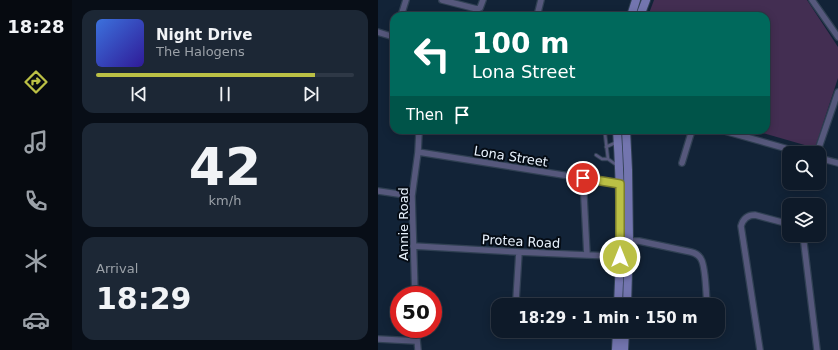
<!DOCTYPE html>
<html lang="en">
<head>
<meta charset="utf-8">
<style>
  body { margin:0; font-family:"DejaVu Sans",sans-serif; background:#1c2735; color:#f1f3f6; height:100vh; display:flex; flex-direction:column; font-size:15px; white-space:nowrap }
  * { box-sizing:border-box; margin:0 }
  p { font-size:13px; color:#9ba1a8 }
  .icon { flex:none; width:22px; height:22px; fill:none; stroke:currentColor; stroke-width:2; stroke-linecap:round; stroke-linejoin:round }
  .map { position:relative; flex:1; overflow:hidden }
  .sheet { display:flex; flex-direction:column; gap:10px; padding:10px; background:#080e17; width:306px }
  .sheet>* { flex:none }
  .hud { position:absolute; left:12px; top:12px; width:380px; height:122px; border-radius:12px; box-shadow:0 2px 10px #0003,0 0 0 1px #2e3846; background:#00695c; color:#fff; overflow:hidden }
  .controls { position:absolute; left:404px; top:146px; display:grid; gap:8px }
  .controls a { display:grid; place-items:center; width:44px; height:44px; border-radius:8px; background:#0e1a29; box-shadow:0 2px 10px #0003,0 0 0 1px #2e3846; font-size:20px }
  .speed { position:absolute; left:12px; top:286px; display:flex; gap:8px; font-size:20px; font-weight:700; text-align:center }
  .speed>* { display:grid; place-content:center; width:52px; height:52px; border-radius:50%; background:#0e1a29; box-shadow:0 2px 10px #0003,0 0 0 1px #2e3846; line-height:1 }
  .speed .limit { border:6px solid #d22; background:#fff; color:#111 }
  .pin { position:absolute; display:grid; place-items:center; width:34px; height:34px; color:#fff; margin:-17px; border:2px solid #fff; border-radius:50%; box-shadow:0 1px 4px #0007 }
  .me { position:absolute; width:44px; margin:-22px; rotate:0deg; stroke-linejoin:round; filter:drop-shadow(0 0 3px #0008) }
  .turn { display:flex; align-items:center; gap:14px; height:84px; padding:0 16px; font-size:18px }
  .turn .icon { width:52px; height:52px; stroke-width:2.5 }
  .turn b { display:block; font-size:28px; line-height:34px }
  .then { display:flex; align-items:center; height:38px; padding:0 16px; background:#0003; gap:8px; font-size:15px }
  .big { font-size:30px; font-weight:700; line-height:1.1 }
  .sheet .card { flex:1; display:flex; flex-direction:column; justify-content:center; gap:6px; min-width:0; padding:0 14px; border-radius:12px; background:#1c2735 }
  .sheet .dial { align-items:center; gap:0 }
  .dial b { font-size:52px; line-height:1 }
  .song { display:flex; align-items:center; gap:12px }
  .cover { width:48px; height:48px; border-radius:6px; background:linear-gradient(135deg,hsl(220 70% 55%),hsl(250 70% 35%)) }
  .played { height:4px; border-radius:2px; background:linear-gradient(90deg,#bbc045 85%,#2e3846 85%) }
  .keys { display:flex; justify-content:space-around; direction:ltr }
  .trip { position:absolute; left:113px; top:298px; width:234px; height:40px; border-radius:12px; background:#0e1a29; box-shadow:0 2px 10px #0003,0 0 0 1px #2e3846; font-weight:700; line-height:40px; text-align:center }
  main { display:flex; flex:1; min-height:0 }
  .dock { display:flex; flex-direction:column; width:72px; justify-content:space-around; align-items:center; background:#060a10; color:#9ba1a8 }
  .dock .icon { width:28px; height:28px }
  .dock .current { color:#bbc045 }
  .dock b { font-size:18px; color:#f1f3f6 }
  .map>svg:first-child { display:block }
  .green { fill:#432e52 }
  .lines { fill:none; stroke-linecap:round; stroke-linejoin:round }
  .service-casing { stroke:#304053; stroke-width:4.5 }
  .minor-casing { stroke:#304053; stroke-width:8 }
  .secondary-casing { stroke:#304053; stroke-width:10 }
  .path { stroke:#728090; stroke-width:1; stroke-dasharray:3 2; stroke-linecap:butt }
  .service { stroke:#56587c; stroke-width:2.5 }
  .minor { stroke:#56587c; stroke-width:5.5 }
  .secondary { stroke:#7375af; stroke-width:8 }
  .route-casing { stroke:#7a7d2d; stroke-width:10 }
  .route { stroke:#bbc045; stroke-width:7 }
  .labels { text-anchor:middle; stroke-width:4; stroke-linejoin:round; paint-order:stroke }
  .street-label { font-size:13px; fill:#e8f2fd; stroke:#050c15 }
</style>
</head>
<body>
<main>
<nav class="dock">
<b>18:28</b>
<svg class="icon current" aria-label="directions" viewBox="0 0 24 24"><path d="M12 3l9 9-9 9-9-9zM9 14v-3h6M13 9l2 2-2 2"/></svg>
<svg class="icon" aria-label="music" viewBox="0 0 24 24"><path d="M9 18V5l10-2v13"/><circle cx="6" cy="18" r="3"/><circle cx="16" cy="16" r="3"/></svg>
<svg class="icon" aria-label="phone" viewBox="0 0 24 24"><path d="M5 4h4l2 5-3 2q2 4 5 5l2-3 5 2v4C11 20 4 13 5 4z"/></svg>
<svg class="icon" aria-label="climate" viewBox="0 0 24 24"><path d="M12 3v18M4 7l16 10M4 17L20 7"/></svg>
<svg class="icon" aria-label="car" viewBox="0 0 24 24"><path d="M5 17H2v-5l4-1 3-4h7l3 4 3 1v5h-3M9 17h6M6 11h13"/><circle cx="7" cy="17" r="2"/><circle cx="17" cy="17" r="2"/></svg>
</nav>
<section class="sheet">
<div class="card">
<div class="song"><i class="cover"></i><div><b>Night Drive</b><p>The Halogens</p></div></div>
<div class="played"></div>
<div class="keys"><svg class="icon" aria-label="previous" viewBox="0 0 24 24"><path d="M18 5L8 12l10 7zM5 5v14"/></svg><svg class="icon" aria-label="pause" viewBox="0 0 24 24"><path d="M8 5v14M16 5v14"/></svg><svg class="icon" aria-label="next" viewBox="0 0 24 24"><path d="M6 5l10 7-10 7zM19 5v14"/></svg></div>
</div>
<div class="card dial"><b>42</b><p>km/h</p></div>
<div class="card"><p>Arrival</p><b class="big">18:29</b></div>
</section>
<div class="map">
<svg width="460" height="350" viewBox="0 0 460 350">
  <rect width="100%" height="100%" fill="#122337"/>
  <path class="green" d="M276,0h153l31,47v31l-23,70 -63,-18h14v-114h-118z"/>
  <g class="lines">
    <g class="service-casing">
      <path id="service" d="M225,130l2,4 3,25
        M228,147l11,-5
        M218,155l6,4h6l10,7"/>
    </g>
    <g class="minor-casing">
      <path id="minor" d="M64,0l35,9 3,-1 3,-8
        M434,0l26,37
        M23,16l5,-16
        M159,16l4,-16
        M0,32l16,5
        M343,130l81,23
        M40,152l202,32
        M439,153l21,-61
        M441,158l19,5
        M304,163l10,-33
        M205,178l4,77
        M0,191l34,5
        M425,235l14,115
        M248,241h13l52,11c4,1 8,3 10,7 5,8 5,36 6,46
        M35,246l106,6 91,4 13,-1
        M37,295l-3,-99 6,-44 1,-19
        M138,300l3,-48
        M130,305c4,-6 10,-6 15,0
        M38,329l2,21
        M0,339l38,2
        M382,350l-19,-124c2,-7 7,-11 14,-11l34,9"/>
    </g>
    <g class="secondary-casing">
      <path id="secondary" d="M253,16l5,-16
        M262,16l6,-16
        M239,130c4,58 4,117 1,175
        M248,130l2,40 1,71 -2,64
        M238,350l1,-19
        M246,350l1,-19"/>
    </g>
    <path class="path" d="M332,130l6,2"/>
    <use href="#service" class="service"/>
    <use href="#minor" class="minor"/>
    <use href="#secondary" class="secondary"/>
  </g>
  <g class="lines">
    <g class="route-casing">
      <path id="route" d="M205,178l37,6v73"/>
    </g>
    <use href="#route" class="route"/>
  </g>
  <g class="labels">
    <g class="street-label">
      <text transform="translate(133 156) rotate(9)" y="5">Lona Street</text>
      <text transform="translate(25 224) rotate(-90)" y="5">Annie Road</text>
      <text transform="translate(143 241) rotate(3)" y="5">Protea Road</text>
    </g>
  </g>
</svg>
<div class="controls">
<a><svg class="icon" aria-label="search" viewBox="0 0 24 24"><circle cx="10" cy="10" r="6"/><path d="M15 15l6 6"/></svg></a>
<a><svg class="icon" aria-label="layers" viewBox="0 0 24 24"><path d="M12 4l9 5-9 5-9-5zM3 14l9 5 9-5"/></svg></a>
</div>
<div class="speed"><div class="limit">50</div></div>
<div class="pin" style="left:205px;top:178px;background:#d93025"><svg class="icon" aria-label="arrive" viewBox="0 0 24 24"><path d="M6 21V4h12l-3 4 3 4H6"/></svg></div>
<svg class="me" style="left:242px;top:257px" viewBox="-20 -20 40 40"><circle r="17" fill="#bbc045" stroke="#fff" stroke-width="3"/><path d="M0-11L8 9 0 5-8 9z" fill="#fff"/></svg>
<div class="trip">18:29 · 1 min · 150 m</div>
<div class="hud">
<div class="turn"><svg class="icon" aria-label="left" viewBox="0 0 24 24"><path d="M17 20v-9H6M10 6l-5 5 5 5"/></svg><div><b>100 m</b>Lona Street</div></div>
<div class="then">Then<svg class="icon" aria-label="arrive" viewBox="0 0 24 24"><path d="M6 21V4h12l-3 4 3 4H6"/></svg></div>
</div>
</div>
</main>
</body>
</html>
